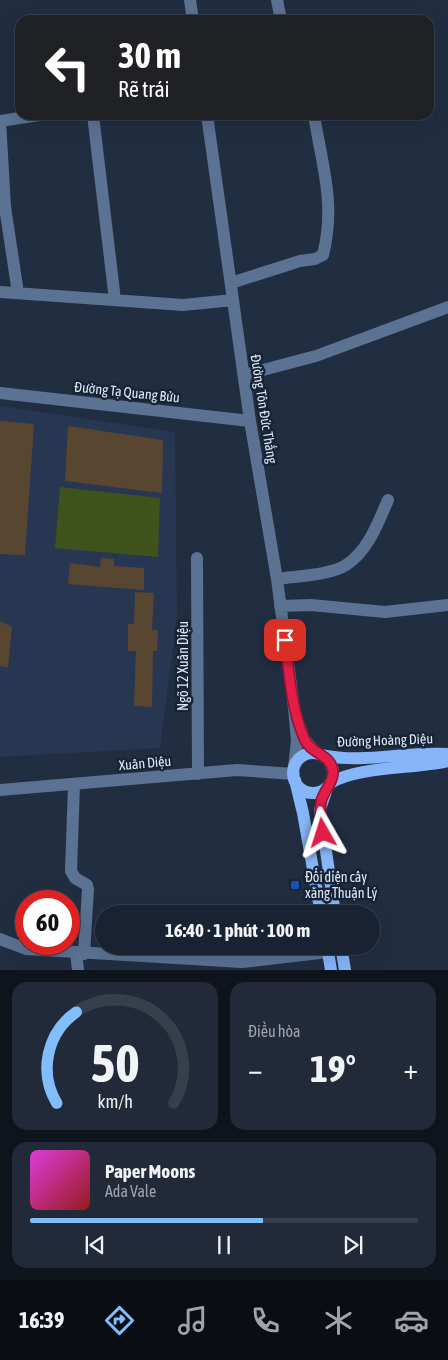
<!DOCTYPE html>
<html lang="vi">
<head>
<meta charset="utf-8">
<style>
  body { margin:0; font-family:"Asap Condensed",sans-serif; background:#222a3a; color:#f1f3f6; height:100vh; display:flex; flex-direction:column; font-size:19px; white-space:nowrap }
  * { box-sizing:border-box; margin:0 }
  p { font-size:16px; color:#9fa4ac }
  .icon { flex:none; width:28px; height:28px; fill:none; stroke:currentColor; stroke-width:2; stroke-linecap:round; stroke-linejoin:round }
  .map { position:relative; height:970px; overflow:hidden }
  .drawer { display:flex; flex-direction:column; gap:12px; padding:12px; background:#0e131c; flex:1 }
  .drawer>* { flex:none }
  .banner { position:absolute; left:15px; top:15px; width:419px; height:105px; border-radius:15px; box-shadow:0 5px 20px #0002,0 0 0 1px #373f4d; background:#202124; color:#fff; overflow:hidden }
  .speed { position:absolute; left:15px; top:890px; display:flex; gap:10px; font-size:25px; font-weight:700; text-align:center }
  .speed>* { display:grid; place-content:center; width:65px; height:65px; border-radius:50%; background:#192232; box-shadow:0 5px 20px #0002,0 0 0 1px #373f4d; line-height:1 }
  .speed .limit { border:8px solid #d22; background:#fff; color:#111 }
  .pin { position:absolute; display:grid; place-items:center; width:42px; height:42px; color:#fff; margin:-21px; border-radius:10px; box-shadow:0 2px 8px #0006 }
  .me { position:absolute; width:55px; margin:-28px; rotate:354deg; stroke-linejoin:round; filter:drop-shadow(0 0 4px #0008) }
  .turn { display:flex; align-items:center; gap:18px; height:105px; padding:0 20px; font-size:22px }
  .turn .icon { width:65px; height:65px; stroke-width:2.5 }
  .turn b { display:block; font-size:35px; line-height:42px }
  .big { font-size:38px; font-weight:700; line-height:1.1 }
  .drawer .tile { flex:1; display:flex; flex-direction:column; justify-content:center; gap:8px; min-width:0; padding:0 18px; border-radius:15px; background:#222a3a }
  .drawer .dial { align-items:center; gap:0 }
  .dial svg { height:130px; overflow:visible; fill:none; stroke:#373f4d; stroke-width:7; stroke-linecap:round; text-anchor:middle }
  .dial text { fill:#f1f3f6; stroke:none }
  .song { display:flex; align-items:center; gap:15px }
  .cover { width:60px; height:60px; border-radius:8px; background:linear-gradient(135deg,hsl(300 70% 55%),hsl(0 70% 35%)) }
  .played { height:5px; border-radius:2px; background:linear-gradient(90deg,#80bdfa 60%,#373f4d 60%) }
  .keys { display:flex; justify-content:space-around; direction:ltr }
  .heat { display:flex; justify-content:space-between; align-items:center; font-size:28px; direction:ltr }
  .drawer .tiles { flex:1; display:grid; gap:12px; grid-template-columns:1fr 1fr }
  .tile:last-child { grid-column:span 2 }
  .trip { position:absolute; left:95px; top:905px; width:285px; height:50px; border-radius:25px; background:#192232; box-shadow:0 5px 20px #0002,0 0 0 1px #373f4d; font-weight:700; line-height:50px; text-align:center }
  .tabs { display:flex; height:80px; justify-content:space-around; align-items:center; background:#0a0e14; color:#9fa4ac }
  .tabs .icon { width:35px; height:35px }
  .tabs .selected { color:#80bdfa }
  .tabs b { font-size:22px; color:#f1f3f6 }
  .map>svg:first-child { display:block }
  .built { fill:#273751 }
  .green { fill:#40531d }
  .building { fill:#584631 }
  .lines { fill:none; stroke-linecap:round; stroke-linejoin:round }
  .minor { stroke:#5b7292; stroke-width:12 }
  .major { stroke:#86b6f9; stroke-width:12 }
  .route-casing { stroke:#92132f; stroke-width:12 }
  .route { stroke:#e11d48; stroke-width:9 }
  .transit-dot { fill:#1a4fb4; stroke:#172437; stroke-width:2 }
  .labels { text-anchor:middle; stroke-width:5; stroke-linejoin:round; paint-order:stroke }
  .street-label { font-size:14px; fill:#e0e9f6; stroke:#172437 }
  .poi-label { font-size:14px; fill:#e0e9f6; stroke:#172437; text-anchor:start }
</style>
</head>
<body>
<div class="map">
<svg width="448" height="970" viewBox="0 0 448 970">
  <rect width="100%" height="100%" fill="#212e42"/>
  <path class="built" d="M0,406l175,26 2,184 -17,132 -160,9z"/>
  <path class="green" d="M60,487l100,11 -2,59 -103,-9z"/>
  <path class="building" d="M0,421l34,3 -9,131 -25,-1z
    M68,426l95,14 -1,53 -97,-12z
    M101,558l13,1v7l30,2v22l-76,-6 2,-21 30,4z
    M135,592l19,1 -2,37h6l-1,21h-4l-1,56 -18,-1 2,-55h-8v-27h6z
    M0,621l12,6 -4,40 -8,-1z"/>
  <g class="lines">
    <path class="minor" d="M190,0l3,20
      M277,0l4,20
      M93,115l22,185
      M207,115l43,306 27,158 17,129 3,33 -3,26
      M0,121l5,86 13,86
      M0,121l39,-6
      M231,283l69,-22 15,-2 8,-4c13,-51 -1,-90 -9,-140
      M0,292l183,13 50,-5
      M244,375l72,-19 132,-49
      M0,393l250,28
      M197,558l1,216
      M277,579c19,-3 54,-4 69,-14 22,-14 32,-42 42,-65
      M280,606l31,-1 74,7 63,-7
      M300,727l4,12 12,14
      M74,785l-3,86 4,7 12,7 1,4 -4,65
      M0,790l237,-20 57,4
      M0,939l26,10 216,13 86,-10
      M76,953l2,17"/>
    <path class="major" d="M293 773a20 20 0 1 1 40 0a20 20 0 1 1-40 0Z
      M322,755c42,9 84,-4 126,-1
      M295,780l8,33 18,101
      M330,783c29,-17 84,-14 118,-22
      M327,788l-7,21 15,105
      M327,946l4,24
      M341,946l4,24"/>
  </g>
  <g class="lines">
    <g class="route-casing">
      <path id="route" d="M285,640c4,32 6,67 19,98 6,16 27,16 29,33 1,11 -10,20 -12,31 -2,10 1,21 2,31"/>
    </g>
    <use href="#route" class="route"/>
  </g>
  <rect class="transit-dot" x="290" y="880" width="10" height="10" rx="2.5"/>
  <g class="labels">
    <g class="street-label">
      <text transform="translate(127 392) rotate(6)" y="5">Đường Tạ Quang Bửu</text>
      <text transform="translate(264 409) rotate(81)" y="5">Đường Tôn Đức Thắng</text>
      <text transform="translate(183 666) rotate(-90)" y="5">Ngõ 12 Xuân Diệu</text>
      <text transform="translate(385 740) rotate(-2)" y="5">Đường Hoàng Diệu</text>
      <text transform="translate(145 763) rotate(-5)" y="5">Xuân Diệu</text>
    </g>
    <g class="poi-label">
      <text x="305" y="882">Đối diện cây<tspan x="305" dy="16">xăng Thuận Lý</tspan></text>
    </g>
  </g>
</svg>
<div class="speed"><div class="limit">60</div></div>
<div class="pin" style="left:285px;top:640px;background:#d93025"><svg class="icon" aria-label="arrive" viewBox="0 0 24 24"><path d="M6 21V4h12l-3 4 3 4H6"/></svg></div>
<svg class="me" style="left:323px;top:833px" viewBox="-20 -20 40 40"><path d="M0-17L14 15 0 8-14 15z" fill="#e11d48" stroke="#fff" stroke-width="4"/></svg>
<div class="trip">16:40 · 1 phút · 100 m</div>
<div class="banner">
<div class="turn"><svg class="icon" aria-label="left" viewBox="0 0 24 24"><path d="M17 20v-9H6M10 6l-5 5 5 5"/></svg><div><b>30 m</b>Rẽ trái</div></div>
</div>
</div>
<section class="drawer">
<div class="tiles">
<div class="tile dial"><svg viewBox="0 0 100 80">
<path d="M14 69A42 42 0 1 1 86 69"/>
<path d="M14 69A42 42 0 0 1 26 13" stroke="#80bdfa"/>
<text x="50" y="56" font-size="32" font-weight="700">50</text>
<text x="50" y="72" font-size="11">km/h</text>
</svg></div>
<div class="tile"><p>Điều hòa</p>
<div class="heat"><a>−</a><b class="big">19°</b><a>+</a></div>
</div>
<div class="tile">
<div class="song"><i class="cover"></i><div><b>Paper Moons</b><p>Ada Vale</p></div></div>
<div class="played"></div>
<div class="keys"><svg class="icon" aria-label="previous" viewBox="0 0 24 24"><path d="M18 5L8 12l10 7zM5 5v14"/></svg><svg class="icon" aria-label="pause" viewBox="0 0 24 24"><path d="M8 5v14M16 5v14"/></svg><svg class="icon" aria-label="next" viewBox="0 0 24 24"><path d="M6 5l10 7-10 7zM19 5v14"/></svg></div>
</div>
</div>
</section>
<nav class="tabs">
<b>16:39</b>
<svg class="icon selected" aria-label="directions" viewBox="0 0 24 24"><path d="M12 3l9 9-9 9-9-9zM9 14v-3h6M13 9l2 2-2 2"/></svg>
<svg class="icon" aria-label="music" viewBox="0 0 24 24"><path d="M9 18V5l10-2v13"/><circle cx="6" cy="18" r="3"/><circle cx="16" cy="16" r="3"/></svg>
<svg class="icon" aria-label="phone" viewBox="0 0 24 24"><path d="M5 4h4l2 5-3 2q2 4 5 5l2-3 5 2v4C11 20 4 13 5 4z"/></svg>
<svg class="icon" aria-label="climate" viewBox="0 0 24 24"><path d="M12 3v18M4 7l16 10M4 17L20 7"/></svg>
<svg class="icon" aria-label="car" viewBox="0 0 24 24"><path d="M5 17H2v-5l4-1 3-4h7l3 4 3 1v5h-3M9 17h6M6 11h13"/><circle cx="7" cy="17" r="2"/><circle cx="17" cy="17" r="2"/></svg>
</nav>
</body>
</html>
